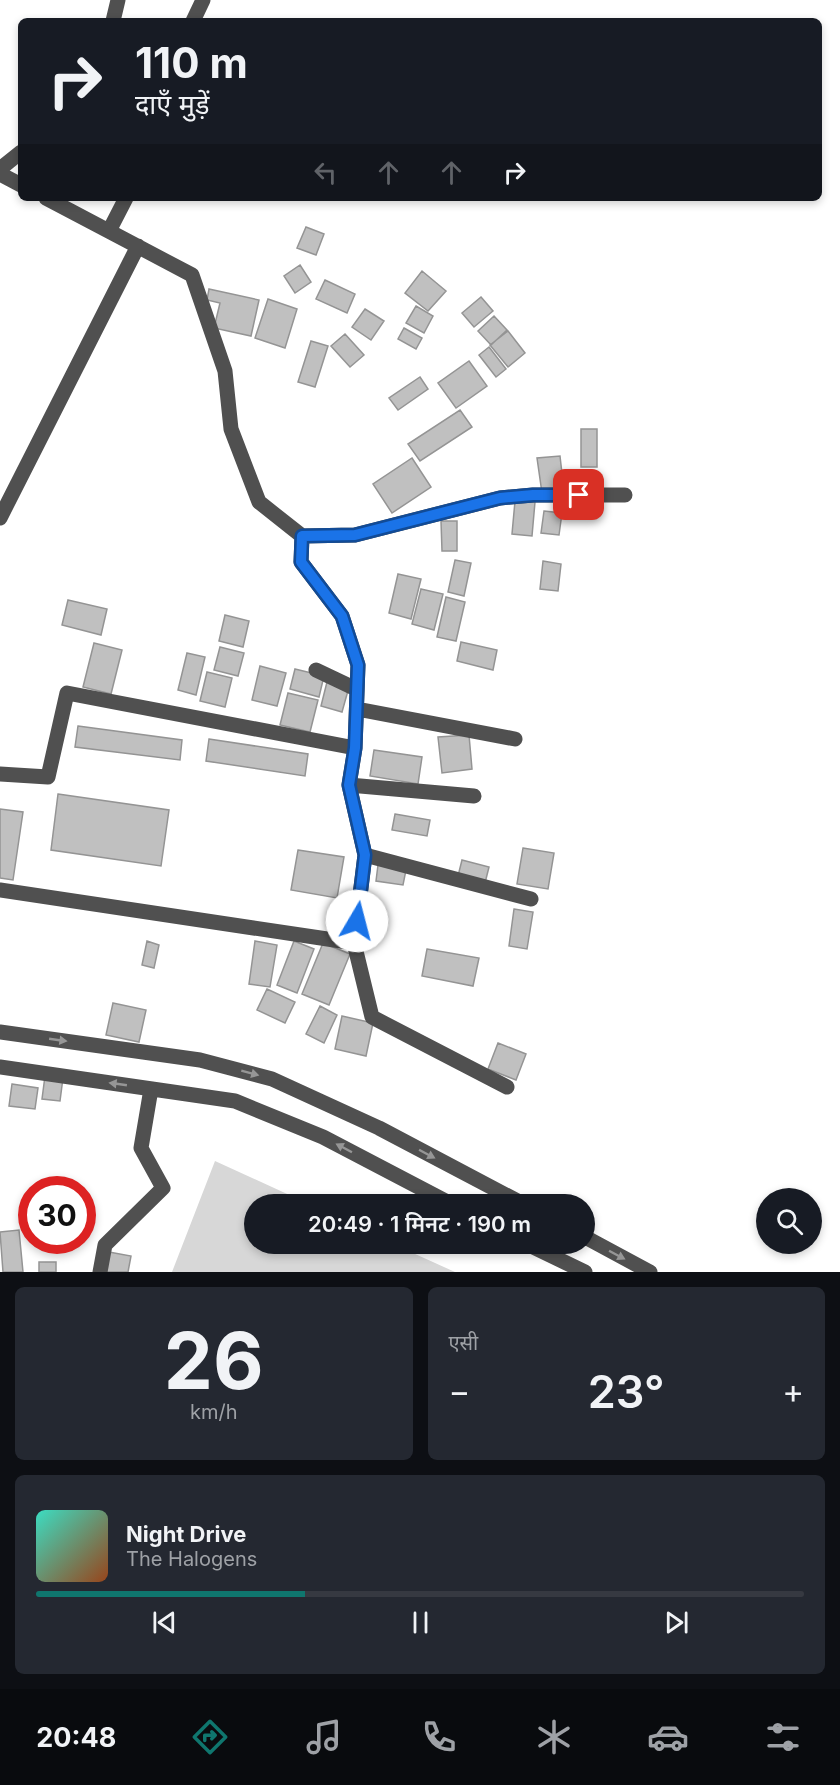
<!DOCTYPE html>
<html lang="hi">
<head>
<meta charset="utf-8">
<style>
  body { margin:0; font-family:Inter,"Noto Sans Devanagari",sans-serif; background:#242831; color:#f1f3f6; height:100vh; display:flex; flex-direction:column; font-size:22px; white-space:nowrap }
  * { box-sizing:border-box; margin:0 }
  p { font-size:20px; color:#9ea1a6 }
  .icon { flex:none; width:33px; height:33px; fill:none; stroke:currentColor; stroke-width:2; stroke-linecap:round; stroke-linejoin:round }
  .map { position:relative; height:1272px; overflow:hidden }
  .drawer { display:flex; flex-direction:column; gap:15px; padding:15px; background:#0d0f14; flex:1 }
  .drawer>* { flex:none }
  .hud { position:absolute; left:18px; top:18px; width:804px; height:183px; border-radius:9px; box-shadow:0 3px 9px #0003; background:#171b24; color:#f1f3f6; overflow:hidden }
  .buttons { position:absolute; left:756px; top:1188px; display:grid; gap:12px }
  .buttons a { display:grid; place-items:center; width:66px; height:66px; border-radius:50%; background:#171b24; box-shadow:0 3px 9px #0003; font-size:30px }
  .speed { position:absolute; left:18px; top:1176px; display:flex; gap:12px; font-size:30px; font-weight:700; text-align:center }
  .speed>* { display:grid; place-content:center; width:78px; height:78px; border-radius:50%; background:#171b24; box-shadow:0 3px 9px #0003; line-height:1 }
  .speed .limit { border:9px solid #d22; background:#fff; color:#111 }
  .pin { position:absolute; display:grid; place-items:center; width:51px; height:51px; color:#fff; margin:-26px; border-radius:12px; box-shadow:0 3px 9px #0006 }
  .me { position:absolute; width:66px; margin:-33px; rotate:8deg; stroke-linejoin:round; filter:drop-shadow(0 0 4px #0008) }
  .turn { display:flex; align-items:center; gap:21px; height:126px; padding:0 18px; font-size:27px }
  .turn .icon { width:78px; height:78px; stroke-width:2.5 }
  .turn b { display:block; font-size:42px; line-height:51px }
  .lanes { display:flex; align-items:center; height:57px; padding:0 18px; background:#0003; justify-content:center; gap:30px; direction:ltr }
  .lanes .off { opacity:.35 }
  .big { font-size:45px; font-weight:600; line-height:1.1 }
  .drawer .tile { flex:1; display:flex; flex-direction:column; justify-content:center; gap:9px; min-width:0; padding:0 21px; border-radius:9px; background:#242831 }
  .drawer .dial { align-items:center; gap:0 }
  .dial b { font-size:78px; line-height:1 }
  .song { display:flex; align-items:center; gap:18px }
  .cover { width:72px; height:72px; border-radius:9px; background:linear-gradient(135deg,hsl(170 70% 55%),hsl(20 70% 35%)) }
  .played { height:6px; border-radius:3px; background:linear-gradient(90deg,#0f766e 35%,#363941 35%) }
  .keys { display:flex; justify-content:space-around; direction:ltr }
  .heat { display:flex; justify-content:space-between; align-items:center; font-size:33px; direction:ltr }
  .drawer .tiles { flex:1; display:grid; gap:15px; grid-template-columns:1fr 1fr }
  .tile:last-child { grid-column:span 2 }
  .trip { position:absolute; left:244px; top:1194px; width:351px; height:60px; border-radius:30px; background:#171b24; box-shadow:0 3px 9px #0003; font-weight:600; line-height:60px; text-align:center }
  .menu { display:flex; height:96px; justify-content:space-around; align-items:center; background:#090b0e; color:#9ea1a6 }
  .menu .icon { width:42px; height:42px }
  .menu .on { color:#0f766e }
  .menu b { font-size:27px; color:#f1f3f6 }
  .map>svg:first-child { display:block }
  .green { fill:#d7d7d7 }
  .building { fill:#c0c0c0; stroke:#949494; stroke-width:1.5 }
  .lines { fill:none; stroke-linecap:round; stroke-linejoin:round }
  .minor { stroke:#505050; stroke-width:15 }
  .oneway { fill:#969696 }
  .route-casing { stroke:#114b97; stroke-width:15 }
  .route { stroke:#1a73e8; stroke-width:10 }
</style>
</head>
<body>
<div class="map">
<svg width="840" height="1272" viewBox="0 0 840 1272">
  <rect width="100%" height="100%" fill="#fff"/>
  <path class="green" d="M215,1161l94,43h-54v40h138l62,28h-283z"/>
  <path class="building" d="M306,227l18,7 -8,21 -19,-7z
    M300,265l11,17 -16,11 -11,-17z
    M422,271l24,20 -18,20 -23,-18z
    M325,280l30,14 -8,19 -31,-14z
    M209,289l50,11 -8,36 -37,-8 6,-25 -13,-3z
    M481,297l12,14 -19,16 -12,-14z
    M268,299l29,10 -12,39 -30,-10z
    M416,306l17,10 -9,17 -18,-10z
    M365,309l19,12 -13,19 -19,-13z
    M494,316l13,14 -16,15 -13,-14z
    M404,328l18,10 -6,11 -18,-10z
    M508,331l17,22 -17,14 -18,-22z
    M345,334l19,21 -14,12 -19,-21z
    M311,341l17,5 -13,41 -17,-5z
    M489,347l17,22 -10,8 -17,-22z
    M469,361l18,25 -31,22 -18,-25z
    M420,377l8,12 -30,21 -9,-12z
    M460,410l12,17 -52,34 -12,-17z
    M581,429h16v38h-16z
    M560,456l4,35 -22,2 -5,-35z
    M412,458l19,29 -39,26 -19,-29z
    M515,501l20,1 -3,34 -20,-2z
    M544,511l18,2 -3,22 -18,-2z
    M441,521h16v30h-15z
    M455,560l16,3 -7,33 -16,-4z
    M543,561l18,3 -3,27 -18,-2z
    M398,574l23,5 -10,40 -22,-6z
    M421,589l22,5 -9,36 -22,-6z
    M446,597l19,5 -9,39 -19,-4z
    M68,600l39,9 -6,26 -39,-10z
    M225,615l24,6 -6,26 -24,-6z
    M461,642l36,8 -4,20 -36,-9z
    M94,643l28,7 -11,44 -28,-7z
    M220,647l24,6 -6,23 -24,-6z
    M187,653l18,4 -9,38 -18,-5z
    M260,666l26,7 -9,33 -25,-6z
    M295,669l29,7 -5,21 -29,-8z
    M207,672l25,6 -7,29 -25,-6z
    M327,682l22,5 -7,25 -21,-6z
    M288,693l30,7 -8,32 -30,-7z
    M78,726l104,14 -2,20 -105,-13z
    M469,735l3,34 -30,4 -4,-36z
    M209,739l99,15 -3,22 -99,-15z
    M374,750l48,7 -4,27 -48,-8z
    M58,794l111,16 -8,56 -110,-16z
    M0,809l23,3 -10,68 -13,-2z
    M395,814l35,6 -3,16 -35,-6z
    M523,848l31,5 -6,36 -31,-5z
    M298,850l46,7 -7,41 -46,-8z
    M462,860l27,7 -4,16 -27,-7z
    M378,865l28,5 -3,15 -27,-4z
    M514,909l19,3 -6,37 -18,-3z
    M147,941l12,4 -5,23 -12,-3z
    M255,941l22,4 -7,42 -21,-3z
    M294,941l20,8 -17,44 -20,-8z
    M323,943l27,11 -21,51 -27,-11z
    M427,949l52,9 -6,28 -51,-10z
    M267,989l28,13 -10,21 -28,-13z
    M113,1003l33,7 -7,32 -33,-7z
    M320,1006l17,9 -13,28 -18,-9z
    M342,1016l31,7 -7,33 -31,-7z
    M498,1043l28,11 -10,26 -28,-11z
    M45,1076l18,2 -3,23 -18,-2z
    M12,1084l26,4 -3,21 -26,-3z
    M19,1230l4,42h-20l-3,-40z
    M109,1252l22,4 -3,16h-23z
    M39,1262h17v10h-17z"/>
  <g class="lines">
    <path class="minor" d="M113,21l5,-21
      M193,21l10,-21
      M0,169l21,-17
      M0,174l21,11
      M46,198l146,77 33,96 6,58 28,73 43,34 -1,26 41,54 16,49 -3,83 -6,37 16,70 -11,88 18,74 135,70
      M109,231l17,-33
      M0,518l138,-272
      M302,536l53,-1 145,-37 33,-3h92
      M316,670l40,19
      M357,709l158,30
      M0,774l48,3 19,-84 288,55
      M349,785l125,11
      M365,855l166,44
      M0,890l354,53
      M0,1032l200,28 72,19 107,49 144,76
      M0,1067l235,34 88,36 128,67
      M585,1237l65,35
      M527,1244l58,28
      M100,1272l5,-27 58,-57 -22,-40 10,-59"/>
  </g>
  <defs><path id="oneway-solid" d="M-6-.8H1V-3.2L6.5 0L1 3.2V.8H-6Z" transform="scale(1.5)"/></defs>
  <g class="oneway">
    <use href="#oneway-solid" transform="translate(58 1040) rotate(8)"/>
    <use href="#oneway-solid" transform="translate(250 1073) rotate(15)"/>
    <use href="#oneway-solid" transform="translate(118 1084) rotate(-172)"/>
    <use href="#oneway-solid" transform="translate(344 1148) rotate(-152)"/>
    <use href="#oneway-solid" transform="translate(427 1154) rotate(28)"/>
    <use href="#oneway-solid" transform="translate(617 1255) rotate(28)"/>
  </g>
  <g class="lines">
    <g class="route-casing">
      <path id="route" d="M357,921l8,-66 -16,-70 6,-37 3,-83 -16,-49 -41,-54 1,-26 53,-1 145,-37 33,-3h46"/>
    </g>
    <use href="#route" class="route"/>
  </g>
</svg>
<div class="buttons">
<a><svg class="icon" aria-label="search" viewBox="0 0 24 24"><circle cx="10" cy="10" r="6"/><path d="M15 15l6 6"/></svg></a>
</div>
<div class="speed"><div class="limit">30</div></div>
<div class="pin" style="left:579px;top:495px;background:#d93025"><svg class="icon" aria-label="arrive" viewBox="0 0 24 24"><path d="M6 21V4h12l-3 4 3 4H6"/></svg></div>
<svg class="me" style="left:357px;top:921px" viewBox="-20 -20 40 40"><circle r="19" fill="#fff"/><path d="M0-13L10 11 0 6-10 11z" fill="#1a73e8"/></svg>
<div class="trip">20:49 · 1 मिनट · 190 m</div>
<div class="hud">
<div class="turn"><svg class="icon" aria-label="right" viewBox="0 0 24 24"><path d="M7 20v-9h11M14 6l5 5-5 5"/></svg><div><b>110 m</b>दाएँ मुड़ें</div></div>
<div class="lanes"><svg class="icon off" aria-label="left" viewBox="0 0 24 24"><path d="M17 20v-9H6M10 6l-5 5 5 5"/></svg><svg class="icon off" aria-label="ahead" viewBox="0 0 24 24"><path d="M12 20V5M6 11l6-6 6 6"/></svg><svg class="icon off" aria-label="ahead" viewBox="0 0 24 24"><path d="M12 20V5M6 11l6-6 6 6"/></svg><svg class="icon" aria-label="right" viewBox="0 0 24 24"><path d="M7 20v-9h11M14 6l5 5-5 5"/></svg></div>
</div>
</div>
<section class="drawer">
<div class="tiles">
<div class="tile dial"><b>26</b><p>km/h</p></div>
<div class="tile"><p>एसी</p>
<div class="heat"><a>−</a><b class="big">23°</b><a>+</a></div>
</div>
<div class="tile">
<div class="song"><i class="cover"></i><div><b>Night Drive</b><p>The Halogens</p></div></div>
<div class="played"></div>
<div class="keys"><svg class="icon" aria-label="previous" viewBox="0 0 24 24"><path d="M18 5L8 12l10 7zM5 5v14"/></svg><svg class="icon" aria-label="pause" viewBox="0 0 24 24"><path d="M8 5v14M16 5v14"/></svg><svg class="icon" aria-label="next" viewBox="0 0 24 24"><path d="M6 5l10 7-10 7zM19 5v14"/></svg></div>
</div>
</div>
</section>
<nav class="menu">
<b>20:48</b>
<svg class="icon on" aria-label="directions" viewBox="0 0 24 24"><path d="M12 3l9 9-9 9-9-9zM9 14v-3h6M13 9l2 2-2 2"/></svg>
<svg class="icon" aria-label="music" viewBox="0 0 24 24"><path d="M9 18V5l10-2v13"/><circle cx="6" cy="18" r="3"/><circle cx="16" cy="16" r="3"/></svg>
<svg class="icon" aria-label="phone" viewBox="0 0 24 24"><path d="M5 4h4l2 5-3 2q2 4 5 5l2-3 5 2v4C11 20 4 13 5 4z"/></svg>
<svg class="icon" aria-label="climate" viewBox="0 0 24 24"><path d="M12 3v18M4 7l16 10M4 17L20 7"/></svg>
<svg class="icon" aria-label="car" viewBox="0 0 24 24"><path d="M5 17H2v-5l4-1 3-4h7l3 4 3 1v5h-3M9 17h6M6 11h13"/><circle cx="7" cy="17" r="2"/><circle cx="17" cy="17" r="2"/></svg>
<svg class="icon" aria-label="filters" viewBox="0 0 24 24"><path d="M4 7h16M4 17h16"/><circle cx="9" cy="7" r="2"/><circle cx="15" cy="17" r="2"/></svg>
</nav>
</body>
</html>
